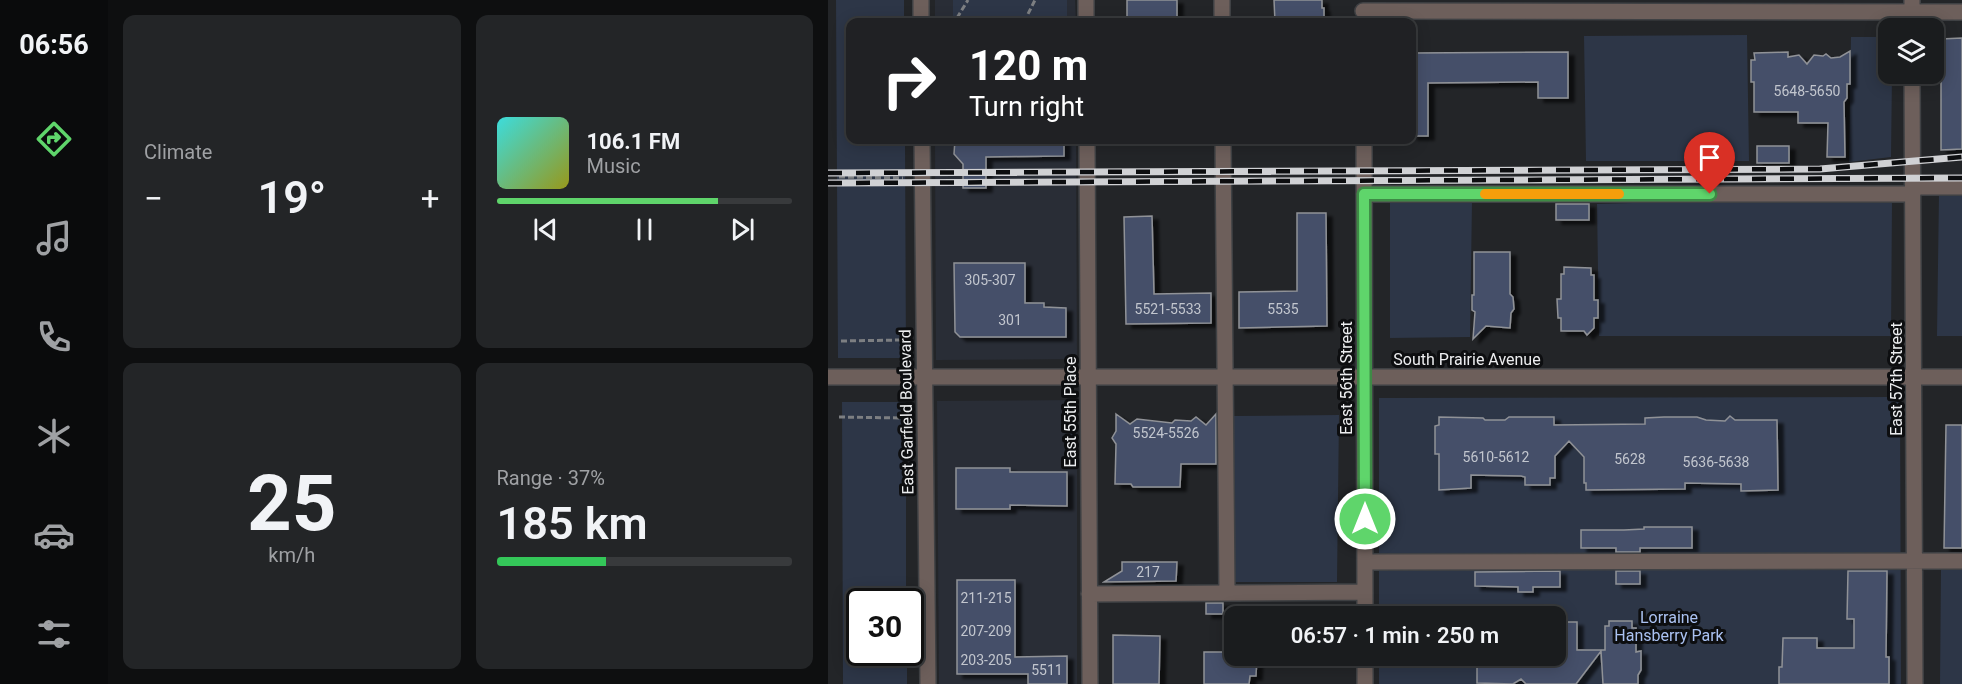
<!DOCTYPE html>
<html lang="en">
<head>
<meta charset="utf-8">
<style>
  body { margin:0; font-family:Roboto,sans-serif; background:#232527; color:#f1f3f6; height:100vh; display:flex; flex-direction:column; font-size:22px; white-space:nowrap }
  * { box-sizing:border-box; margin:0 }
  p { font-size:20px; color:#9fa1a4 }
  .icon { flex:none; width:33px; height:33px; fill:none; stroke:currentColor; stroke-width:2; stroke-linecap:round; stroke-linejoin:round }
  .map { position:relative; flex:1; overflow:hidden }
  .sheet { display:flex; flex-direction:column; gap:15px; padding:15px; background:#0e0f10; width:720px }
  .sheet>* { flex:none }
  .banner { position:absolute; left:18px; top:18px; width:570px; height:126px; border-radius:12px; box-shadow:0 3px 15px #0003,0 0 0 2px #383a3c; background:#202124; color:#fff; overflow:hidden }
  .buttons { position:absolute; left:1050px; top:18px; display:grid; gap:12px }
  .buttons a { display:grid; place-items:center; width:66px; height:66px; border-radius:12px; background:#1a1c1e; box-shadow:0 3px 15px #0003,0 0 0 2px #383a3c; font-size:30px }
  .speed { position:absolute; left:18px; top:588px; display:flex; gap:12px; font-size:30px; font-weight:700; text-align:center }
  .speed>* { display:grid; place-content:center; width:78px; height:78px; border-radius:50%; background:#1a1c1e; box-shadow:0 3px 15px #0003,0 0 0 2px #383a3c; line-height:1 }
  .speed .limit { border:3px solid #111; border-radius:9px; background:#fff; color:#111 }
  .pin { position:absolute; display:grid; place-items:center; width:51px; height:51px; color:#fff; margin:-62px -26px; border-radius:50% 50% 50% 0; rotate:-45deg; box-shadow:0 0 6px #0007 }
  .pin .icon { rotate:45deg }
  .me { position:absolute; width:66px; margin:-33px; rotate:0deg; stroke-linejoin:round; filter:drop-shadow(0 0 4px #0008) }
  .turn { display:flex; align-items:center; gap:21px; height:126px; padding:0 24px; font-size:27px }
  .turn .icon { width:78px; height:78px; stroke-width:2.5 }
  .turn b { display:block; font-size:42px; line-height:51px }
  .big { font-size:45px; font-weight:600; line-height:1.1 }
  .sheet .card { flex:1; display:flex; flex-direction:column; justify-content:center; gap:9px; min-width:0; padding:0 21px; border-radius:12px; background:#232527 }
  .sheet .dial { align-items:center; gap:0 }
  .dial b { font-size:78px; line-height:1 }
  .song { display:flex; align-items:center; gap:18px }
  .cover { width:72px; height:72px; border-radius:9px; background:linear-gradient(135deg,hsl(180 70% 55%),hsl(60 70% 35%)) }
  .played { height:6px; border-radius:3px; background:linear-gradient(90deg,#5fd56b 75%,#383a3c 75%) }
  .keys { display:flex; justify-content:space-around; direction:ltr }
  .heat { display:flex; justify-content:space-between; align-items:center; font-size:33px; direction:ltr }
  .charge { height:9px; border-radius:4px; background:linear-gradient(90deg,#34c759 37%,#383a3c 0) }
  .sheet .tiles { flex:1; display:grid; gap:15px; grid-template-columns:repeat(2,1fr) }
  .trip { position:absolute; left:396px; top:606px; width:342px; height:60px; border-radius:12px; background:#1a1c1e; box-shadow:0 3px 15px #0003,0 0 0 2px #383a3c; font-weight:600; line-height:60px; text-align:center }
  main { display:flex; flex:1; min-height:0 }
  .tab-bar { display:flex; flex-direction:column; width:108px; justify-content:space-around; align-items:center; background:#0a0b0c; color:#9fa1a4 }
  .tab-bar .icon { width:42px; height:42px }
  .tab-bar .current { color:#5fd56b }
  .tab-bar b { font-size:27px; color:#f1f3f6 }
  .map>svg:first-child { display:block }
  .built { fill:#292d36 }
  .green { fill:#2d3647 }
  .building { fill:#455069; stroke:#909297; stroke-width:1.5; filter:url(#shadow) }
  .lines { fill:none; stroke-linecap:round; stroke-linejoin:round }
  .minor-casing { stroke:#3f4144; stroke-width:18 }
  .path { stroke:#7d7f82; stroke-width:3; stroke-dasharray:6 3; stroke-linecap:butt }
  .minor { stroke:#6d5f5b; stroke-width:15 }
  .rail-casing { stroke:#d0d1d4; stroke-width:7 }
  .rail { stroke:#0d0e10; stroke-width:4.5; stroke-dasharray:14; stroke-linecap:butt }
  .route-casing { stroke:#3e8a46; stroke-width:15 }
  .route { stroke:#5fd56b; stroke-width:10 }
  .slow { stroke:#f59e0b; stroke-width:10 }
  .labels { text-anchor:middle; stroke-width:6; stroke-linejoin:round; paint-order:stroke }
  .number-label { font-size:14px; fill:#c2c6ce }
  .street-label { font-size:16px; fill:#ecedef; stroke:#0d0e10 }
  .park-label { font-size:16px; fill:#aac1f1; stroke:#0d0e10 }
</style>
</head>
<body>
<main>
<nav class="tab-bar">
<b>06:56</b>
<svg class="icon current" aria-label="directions" viewBox="0 0 24 24"><path d="M12 3l9 9-9 9-9-9zM9 14v-3h6M13 9l2 2-2 2"/></svg>
<svg class="icon" aria-label="music" viewBox="0 0 24 24"><path d="M9 18V5l10-2v13"/><circle cx="6" cy="18" r="3"/><circle cx="16" cy="16" r="3"/></svg>
<svg class="icon" aria-label="phone" viewBox="0 0 24 24"><path d="M5 4h4l2 5-3 2q2 4 5 5l2-3 5 2v4C11 20 4 13 5 4z"/></svg>
<svg class="icon" aria-label="climate" viewBox="0 0 24 24"><path d="M12 3v18M4 7l16 10M4 17L20 7"/></svg>
<svg class="icon" aria-label="car" viewBox="0 0 24 24"><path d="M5 17H2v-5l4-1 3-4h7l3 4 3 1v5h-3M9 17h6M6 11h13"/><circle cx="7" cy="17" r="2"/><circle cx="17" cy="17" r="2"/></svg>
<svg class="icon" aria-label="filters" viewBox="0 0 24 24"><path d="M4 7h16M4 17h16"/><circle cx="9" cy="7" r="2"/><circle cx="15" cy="17" r="2"/></svg>
</nav>
<section class="sheet">
<div class="tiles">
<div class="card"><p>Climate</p>
<div class="heat"><a>−</a><b class="big">19°</b><a>+</a></div>
</div>
<div class="card">
<div class="song"><i class="cover"></i><div><b>106.1 FM</b><p>Music</p></div></div>
<div class="played"></div>
<div class="keys"><svg class="icon" aria-label="previous" viewBox="0 0 24 24"><path d="M18 5L8 12l10 7zM5 5v14"/></svg><svg class="icon" aria-label="pause" viewBox="0 0 24 24"><path d="M8 5v14M16 5v14"/></svg><svg class="icon" aria-label="next" viewBox="0 0 24 24"><path d="M6 5l10 7-10 7zM19 5v14"/></svg></div>
</div>
<div class="card dial"><b>25</b><p>km/h</p></div>
<div class="card"><p>Range · 37%</p><b class="big">185 km</b><div class="charge"></div></div>
</div>
</section>
<div class="map">
<svg width="1134" height="684" viewBox="0 0 1134 684">
  <defs>
    <filter id="shadow"><feDropShadow dx="6" dy="4" stdDeviation="1.5" flood-color="#0009"/></filter>
  </defs>
  <rect width="100%" height="100%" fill="#232528"/>
  <path class="built" d="M107,0h140l1,22h-141z
    M107,140h141l1,219 -141,1z
    M249,400v284h-138l-2,-283z"/>
  <path class="green" d="M8,0h68v22h-54v118h55l1,218h-68z
    M125,0h114v22h-114z
    M919,35l2,126h-163l-2,-125z
    M1023,37h37v37h4l-1,83 -42,5z
    M1111,193h23v143h-25z
    M644,201l-2,136 -80,1v-136z
    M874,201h190l-1,135h-292l-2,-132z
    M1072,397l1,287h-522v-28h177v-40h-177v-218z
    M14,402h64v199l-46,1v50l47,1v31h-64z
    M511,415l-2,167h-103v-166z
    M1113,568h21v116h-22z"/>
  <path class="building" d="M299,0h50v19l-3,1v2h-47z
    M446,0h48v8h2v14h-49z
    M1134,38v111l-21,1v-111z
    M1022,51v33h-3v14l-3,4 1,55h-18l1,-34h-30v-11h-44v-30h-3v-22h4l-1,-7 34,-1v5l11,-2 8,9 7,-9 9,1 3,-2 5,4 9,-1z
    M740,52v46h-30v-16l-110,1v53h-16v-83z
    M127,140h109v16l-78,1v31h-23v-24l-9,-10z
    M929,146h32v17h-32z
    M728,204h33v16h-33z
    M469,213h29l1,113 -88,2v-36l58,-1z
    M324,216l2,78 57,-1v30l-85,1 -2,-107z
    M646,252h36v42l3,3 1,12 -3,4 -1,15 -24,-2 -13,13 2,-27 -3,-2v-15h2z
    M126,263h71v40h19v4l22,1v29h-106l-5,-5z
    M736,267l27,1v7h3v25h4v18h-4v10l-7,7 -3,-4h-23v-13h-3l-1,-19h4v-25h3z
    M288,414l14,10 7,-5 35,4 3,-3 16,1 5,-4 10,8 10,-11v50h-35l-1,23h-47l-2,-3h-16l1,-40 -4,-6 4,-7z
    M902,416l5,4h42l1,70 -37,1v-7l-56,-1v6l-99,1v-7h-2v-26l-15,-16 -14,15v22h-5v7h-25v-8l-4,-1 -50,-1v13l-32,2v-36h-4v-28l4,-1v-8l44,1 2,2h20l4,-3h45v8l91,-1v-6l19,-1h33l9,3 19,1z
    M1118,425h16v123h-18z
    M128,468h54v4h57v34l-57,-1v4h-54z
    M816,527h48v21h-52v4h-24v-4h-35v-18h43l20,-1z
    M294,562h55l-1,19 -72,1 18,-11z
    M732,571v16h-27v5h-15v-5l-43,-1v-14z
    M788,571h24v13h-24z
    M1020,571h39l-1,86h3v27h-110v-17h3l1,-29h34v10h37v-29h-7z
    M129,580h58v77l52,-1v28h-39v-10h-71z
    M378,603h17v11h-17z
    M781,621h23v7h4v24l5,-1v19l-3,5v9h-35l-2,-33 -25,33h-50l-5,-5 -8,5 -36,-1v-27h79v-33l3,-1h18v28h28v-24h4z
    M285,635l47,1 -1,48h-46z
    M376,652h30v4h23l-1,20h-6l-1,8h-45z"/>
  <g class="lines">
    <g class="minor-casing">
      <path id="minor" d="M93,0v22
        M258,0v22
        M394,0v22
        M1084,0v28
        M535,11l599,1
        M1084,74l3,610
        M94,140l6,544
        M259,140l3,544
        M395,140l4,453
        M536,140l1,476
        M1085,187h49
        M536,194h549
        M0,377h1134
        M537,562l597,-1
        M261,594l276,-2
        M537,656v28"/>
    </g>
    <path class="path" d="M120,18h9l11,-18
      M129,18l110,1
      M196,22l11,-22
      M11,177l64,1
      M13,341l61,-1
      M11,417l64,1"/>
    <use href="#minor" class="minor"/>
    <g class="rail-casing">
      <path id="rail" d="M0,173l992,-4 142,-12
        M0,183l1134,-5"/>
    </g>
    <use href="#rail" class="rail"/>
  </g>
  <g class="lines">
    <g class="route-casing">
      <path id="route" d="M537,519l-1,-325h346"/>
    </g>
    <use href="#route" class="route"/>
    <path class="slow" d="M657,194h134"/>
  </g>
  <g class="labels">
    <g class="number-label">
      <text x="979" y="96">5648-5650</text>
      <text x="162" y="285">305-307</text>
      <text x="340" y="314">5521-5533</text>
      <text x="455" y="314">5535</text>
      <text x="182" y="325">301</text>
      <text x="338" y="438">5524-5526</text>
      <text x="668" y="462">5610-5612</text>
      <text x="802" y="464">5628</text>
      <text x="888" y="467">5636-5638</text>
      <text x="320" y="577">217</text>
      <text x="158" y="603">211-215</text>
      <text x="158" y="636">207-209</text>
      <text x="158" y="665">203-205</text>
      <text x="219" y="675">5511</text>
    </g>
    <g class="street-label">
      <text x="639" y="365">South Prairie Avenue</text>
      <text transform="translate(518 378) rotate(-90)" y="6">East 56th Street</text>
      <text transform="translate(1068 379) rotate(-90)" y="6">East 57th Street</text>
      <text transform="translate(78 412) rotate(-91)" y="6">East Garfield Boulevard</text>
      <text transform="translate(242 412) rotate(-90)" y="6">East 55th Place</text>
    </g>
    <g class="park-label">
      <text x="841" y="623">Lorraine<tspan x="841" dy="18">Hansberry Park</tspan></text>
    </g>
  </g>
</svg>
<div class="buttons">
<a><svg class="icon" aria-label="layers" viewBox="0 0 24 24"><path d="M12 4l9 5-9 5-9-5zM3 14l9 5 9-5"/></svg></a>
</div>
<div class="speed"><div class="limit">30</div></div>
<div class="pin" style="left:882px;top:194px;background:#d93025"><svg class="icon" aria-label="arrive" viewBox="0 0 24 24"><path d="M6 21V4h12l-3 4 3 4H6"/></svg></div>
<svg class="me" style="left:537px;top:519px" viewBox="-20 -20 40 40"><circle r="17" fill="#5fd56b" stroke="#fff" stroke-width="3"/><path d="M0-11L8 9 0 5-8 9z" fill="#fff"/></svg>
<div class="trip">06:57 · 1 min · 250 m</div>
<div class="banner">
<div class="turn"><svg class="icon" aria-label="right" viewBox="0 0 24 24"><path d="M7 20v-9h11M14 6l5 5-5 5"/></svg><div><b>120 m</b>Turn right</div></div>
</div>
</div>
</main>
</body>
</html>
